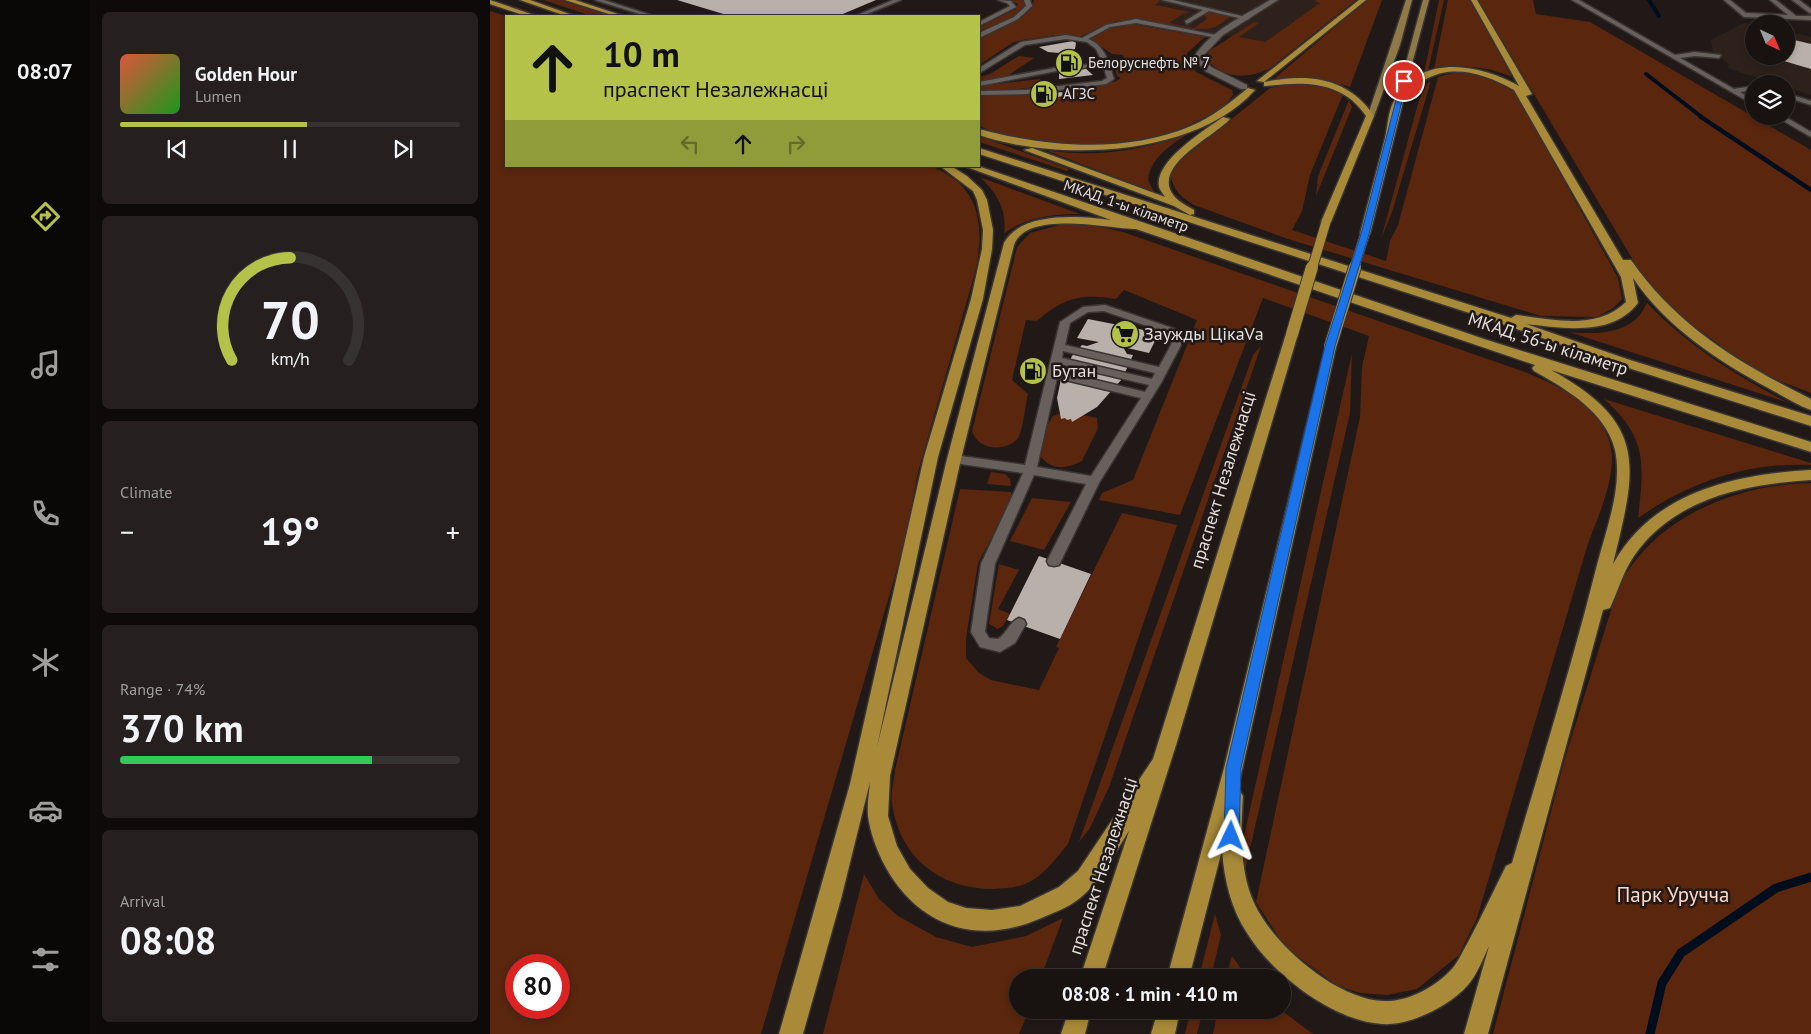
<!DOCTYPE html>
<html lang="en">
<head>
<meta charset="utf-8">
<style>
  body { margin:0; font-family:"PT Sans",sans-serif; background:#25201f; color:#f1f3f6; height:100vh; display:flex; flex-direction:column; font-size:19px; white-space:nowrap }
  * { box-sizing:border-box; margin:0 }
  p { font-size:16px; color:#9f9e9f }
  .icon { flex:none; width:28px; height:28px; fill:none; stroke:currentColor; stroke-width:2; stroke-linecap:round; stroke-linejoin:round }
  .map { position:relative; flex:1; overflow:hidden }
  .panel { display:flex; flex-direction:column; gap:12px; padding:12px; background:#0d0a09; width:400px }
  .panel>* { flex:none }
  .guide { position:absolute; left:15px; top:15px; width:475px; height:152px; border-radius:0px; box-shadow:0 2px 8px #0003,0 0 0 1px #363231; background:#b5c249; color:#111; overflow:hidden }
  .needle { width:32px; rotate:136deg }
  .tools { position:absolute; left:1255px; top:15px; display:grid; gap:10px }
  .tools a { display:grid; place-items:center; width:50px; height:50px; border-radius:50%; background:#181311; box-shadow:0 2px 8px #0003,0 0 0 1px #363231; font-size:25px }
  .speed { position:absolute; left:15px; top:954px; display:flex; gap:10px; font-size:25px; font-weight:700; text-align:center }
  .speed>* { display:grid; place-content:center; width:65px; height:65px; border-radius:50%; background:#181311; box-shadow:0 2px 8px #0003,0 0 0 1px #363231; line-height:1 }
  .speed .limit { border:8px solid #d22; background:#fff; color:#111 }
  .pin { position:absolute; display:grid; place-items:center; width:42px; height:42px; color:#fff; margin:-21px; border:2px solid #fff; border-radius:50%; box-shadow:0 1px 5px #0007 }
  .me { position:absolute; width:55px; margin:-28px; rotate:2deg; stroke-linejoin:round; filter:drop-shadow(0 0 4px #0008) }
  .turn { display:flex; align-items:center; gap:18px; height:105px; padding:0 15px; font-size:22px }
  .turn .icon { width:65px; height:65px; stroke-width:2.5 }
  .turn b { display:block; font-size:35px; line-height:42px }
  .lanes { display:flex; align-items:center; height:48px; padding:0 15px; background:#0003; justify-content:center; gap:25px; direction:ltr }
  .lanes .off { opacity:.35 }
  .big { font-size:38px; font-weight:800; line-height:1.1 }
  .panel .tile { flex:1; display:flex; flex-direction:column; justify-content:center; gap:8px; min-width:0; padding:0 18px; border-radius:8px; background:#25201f }
  .panel .dial { align-items:center; gap:0 }
  .dial svg { height:130px; overflow:visible; fill:none; stroke:#363231; stroke-width:7; stroke-linecap:round; text-anchor:middle }
  .dial text { fill:#f1f3f6; stroke:none }
  .song { display:flex; align-items:center; gap:15px }
  .cover { width:60px; height:60px; border-radius:8px; background:linear-gradient(135deg,hsl(10 70% 55%),hsl(120 70% 35%)) }
  .played { height:5px; border-radius:2px; background:linear-gradient(90deg,#b5c249 55%,#363231 55%) }
  .keys { display:flex; justify-content:space-around; direction:ltr }
  .heat { display:flex; justify-content:space-between; align-items:center; font-size:28px; direction:ltr }
  .charge { height:8px; border-radius:4px; background:linear-gradient(90deg,#34c759 74%,#363231 0) }
  .trip { position:absolute; left:519px; top:969px; width:282px; height:50px; border-radius:25px; background:#181311; box-shadow:0 2px 8px #0003,0 0 0 1px #363231; font-weight:800; line-height:50px; text-align:center }
  main { display:flex; flex:1; min-height:0 }
  .dock { display:flex; flex-direction:column; width:90px; justify-content:space-around; align-items:center; background:#0a0807; color:#9f9e9f }
  .dock .icon { width:35px; height:35px }
  .dock .active { color:#b5c249 }
  .dock b { font-size:22px; color:#f1f3f6 }
  .map>svg:first-child { display:block }
  .built { fill:#2e211c }
  .green { fill:#5a260e; fill-rule:evenodd }
  .lines { fill:none; stroke-linecap:round; stroke-linejoin:round }
  .stream-far2 { stroke:#000d1c; stroke-width:4 }
  .stream-far1 { stroke:#000d1c; stroke-width:4.5 }
  .stream { stroke:#000d1c; stroke-width:9 }
  .building { fill:#b9b0ac }
  .lane-casing { stroke:#393534; stroke-width:3 }
  .street-casing { stroke:#393534; stroke-width:3 }
  .primary-casing { stroke:#393534; stroke-width:3 }
  .highway-casing { stroke:#393534; stroke-width:3 }
  .lane { fill:#68605d; fill-rule:evenodd }
  .street { fill:#68605d; fill-rule:evenodd }
  .primary { fill:#8e7947; fill-rule:evenodd }
  .highway { fill:#a88a39; fill-rule:evenodd }
  .highway-bridge-far1-casing { stroke:#393534; stroke-width:11; stroke-linecap:butt }
  .highway-bridge-casing { stroke:#393534; stroke-width:14; stroke-linecap:butt }
  .highway-bridge-far1 { stroke:#a88a39; stroke-width:9 }
  .highway-bridge { stroke:#a88a39; stroke-width:12 }
  .route { fill:#1a73e8; stroke:#114b97 }
  .labels { text-anchor:middle; stroke-width:5; stroke-linejoin:round; paint-order:stroke }
  .far-poi-label { font-size:15px; fill:#e3dedc; stroke:#201917; text-anchor:start }
  .far-street-label { font-size:15px; fill:#e3dedc; stroke:#201917 }
  .poi-label { font-size:18px; fill:#e3dedc; stroke:#201917; text-anchor:start }
  .street-label { font-size:18px; fill:#e3dedc; stroke:#201917 }
  .near-park-label { font-size:21px; fill:#ffd6c4; stroke:#201917 }
</style>
</head>
<body>
<main>
<nav class="dock">
<b>08:07</b>
<svg class="icon active" aria-label="directions" viewBox="0 0 24 24"><path d="M12 3l9 9-9 9-9-9zM9 14v-3h6M13 9l2 2-2 2"/></svg>
<svg class="icon" aria-label="music" viewBox="0 0 24 24"><path d="M9 18V5l10-2v13"/><circle cx="6" cy="18" r="3"/><circle cx="16" cy="16" r="3"/></svg>
<svg class="icon" aria-label="phone" viewBox="0 0 24 24"><path d="M5 4h4l2 5-3 2q2 4 5 5l2-3 5 2v4C11 20 4 13 5 4z"/></svg>
<svg class="icon" aria-label="climate" viewBox="0 0 24 24"><path d="M12 3v18M4 7l16 10M4 17L20 7"/></svg>
<svg class="icon" aria-label="car" viewBox="0 0 24 24"><path d="M5 17H2v-5l4-1 3-4h7l3 4 3 1v5h-3M9 17h6M6 11h13"/><circle cx="7" cy="17" r="2"/><circle cx="17" cy="17" r="2"/></svg>
<svg class="icon" aria-label="filters" viewBox="0 0 24 24"><path d="M4 7h16M4 17h16"/><circle cx="9" cy="7" r="2"/><circle cx="15" cy="17" r="2"/></svg>
</nav>
<section class="panel">
<div class="tile">
<div class="song"><i class="cover"></i><div><b>Golden Hour</b><p>Lumen</p></div></div>
<div class="played"></div>
<div class="keys"><svg class="icon" aria-label="previous" viewBox="0 0 24 24"><path d="M18 5L8 12l10 7zM5 5v14"/></svg><svg class="icon" aria-label="pause" viewBox="0 0 24 24"><path d="M8 5v14M16 5v14"/></svg><svg class="icon" aria-label="next" viewBox="0 0 24 24"><path d="M6 5l10 7-10 7zM19 5v14"/></svg></div>
</div>
<div class="tile dial"><svg viewBox="0 0 100 80">
<path d="M14 69A42 42 0 1 1 86 69"/>
<path d="M14 69A42 42 0 0 1 50 6" stroke="#b5c249"/>
<text x="50" y="56" font-size="32" font-weight="700">70</text>
<text x="50" y="72" font-size="11">km/h</text>
</svg></div>
<div class="tile"><p>Climate</p>
<div class="heat"><a>−</a><b class="big">19°</b><a>+</a></div>
</div>
<div class="tile"><p>Range · 74%</p><b class="big">370 km</b><div class="charge"></div></div>
<div class="tile"><p>Arrival</p><b class="big">08:08</b></div>
</section>
<div class="map">
<svg width="1321" height="1034" viewBox="0 0 1321 1034">
  <rect width="100%" height="100%" fill="#201917"/>
  <path class="built" d="M601,0h234l-61,43 -105,-21z
    M1254,23l10,1v32h32v-25l25,6v58l-25,-8v-3h-10l-49,-16 2,-4 -16,-12 -2,-12z"/>
  <path class="green" d="M53,0h19l50,16h-20z
    M520,0h12l3,2v7l-3,4 -43,20v-6l37,-18 2,-5z
    M544,0h127l-6,5 35,7 -7,2 -14,9 25,5 13,-9 -3,-4 4,-3 23,4 -15,11 -10,2h-13l-48,-9 -29,1 -35,15 -25,-1 -34,5 -10,3 -33,22v-27l42,-20 11,-10z
    M826,0h40l-87,69c-22,10 -45,10 -62,-9l2,-9 45,-29 5,1 -20,14 26,5 55,-39 -6,-2z
    M877,0h15l-32,87 -25,-7 -50,-2z
    M949,0h5l-16,71 -4,2z
    M958,0h22l42,77c-25,-11 -51,-13 -78,-8z
    M988,0h55l3,14 54,8 221,128v243l-49,-19 -30,-20 -57,-42 -17,-16 -16,-21z
    M0,11l16,5v150h424c49,18 55,57 46,103l-58,203 -14,73 -143,489h-271zM26,965h43v43h-43z
    M642,24l73,13 -18,16 -1,7 10,12 36,18 1,5c-7,11 -18,17 -30,23 -54,30 -124,33 -184,22 -14,-3 -27,-9 -40,-14v-30l53,-3 3,5 34,-3 -3,-6 43,-8 6,1 6,-4 -4,-2 -2,-7 11,-2 -3,-12 -11,-1 -21,-15 19,-11z
    M529,56l15,2 -28,19 -27,4v-4l11,-3z
    M963,73c22,-1 45,4 62,19l103,186 4,21 -9,9 -16,9 -56,-1 -253,-77 -94,-34c-14,-8 -20,-15 -24,-30l7,-12 93,-75 24,-5 24,2 25,9 -33,81 -8,36 -10,19 94,31 4,-20 8,-16 40,-148z
    M550,79l3,7 -51,6 -13,-2v-4z
    M941,81l-39,131 -11,27 38,-139 8,-16z
    M859,100l3,7 -36,89 2,-20z
    M696,135c-18,12 -35,23 -38,45l6,12 -109,-42c49,8 94,1 141,-15z
    M489,136l90,33 -2,2 -88,-29z
    M491,178h1l98,36c-27,0 -55,3 -76,20 3,-23 -6,-40 -23,-56z
    M573,224l34,2 26,6 399,139c36,14 87,38 90,84 1,31 -15,63 -25,92l-110,371 -18,37 -42,34 -30,6 -27,-2 -24,-8 -51,-38 -29,-45 104,-485 2,-50 7,-31 -106,-38 -83,217 -81,-15 3,-7 31,-13 64,-160 -73,-30 -8,9c-35,-6 -53,-1 -79,22l-11,-1 -14,60 16,14c-3,13 -4,30 -9,42 -8,16 -41,16 -47,-5l45,-184 13,-14z
    M1157,303c41,43 90,73 142,100l-220,-71c22,2 49,3 67,-13 5,-4 8,-11 11,-16z
    M771,346l-152,441 -19,41 -11,14 174,-487z
    M862,353l-2,60 -106,462 -2,-30z
    M1114,399l207,64v2c-64,-3 -121,17 -173,53 6,-54 10,-80 -34,-119z
    M571,413h11l25,5 1,10 -16,33c-15,8 -29,10 -41,-4l4,-28 8,-13z
    M501,472l14,2 5,5 1,7 -24,-2z
    M1321,483v551h-318l72,-276 53,-170c35,-70 117,-104 193,-105z
    M470,489l51,3 1,8 -34,63 -12,75v20l13,15 12,7 48,10 20,-42 -3,-1 66,-134 55,12 -109,319c-13,15 -23,31 -41,39 -10,5 -23,5 -34,6 -53,0 -93,-31 -101,-85 -2,-10 2,-23 3,-34z
    M542,498l39,4 -27,48 -34,-9z
    M509,564l20,6 -21,39 12,5 -7,12 -5,3 -9,-5z
    M374,874l15,25 19,17 38,21 36,10 54,-11 37,-18 -22,59 -23,1v32h11l-10,24h-196z
    M725,914l6,21 -10,42h-12z
    M742,956l15,21h-21z
    M701,1010h12l-6,24h-12z
    M728,1010h63l32,24h-100z"/>
  <g class="lines">
    <path class="stream-far2" d="M1159,0l10,16
      M1156,74l57,44"/>
    <path class="stream-far1" d="M1211,117l110,73"/>
    <path class="stream" d="M1160,1034l12,-51 19,-30 95,-65 35,-11"/>
  </g>
  <path class="building" d="M187,0h199l-38,16h-108z
    M1296,38l25,6v25l-41,-12 16,-1z
    M583,41l3,2 -1,6 -8,3 26,23 -34,4v-26l-11,-1 -9,-5z
    M572,92l2,4 -15,2 -2,-4z
    M598,319l71,14 -10,20 -26,-6 4,7 6,1 -11,24 -25,28 -25,15 -1,-3 -4,1 -2,-2 -4,1 -4,-21 4,-19 11,-23 10,-11 5,1 12,-4 -22,-4z
    M540,361h9l-4,20h-10z
    M549,556l52,18 -31,65 -53,-19z"/>
  <g class="lines">
    <g class="lane-casing">
      <path id="lane" d="M105,0h9l50,16h-8z
        M403,0h8l-39,16h-7z
        M508,0l13,1 5,6 -37,19v-4l31,-16 -3,-3z
        M672,0h11l77,18 -3,2 -38,-9 -22,13 -2,-3 18,-11z
        M1082,0h7l96,55 20,-3 26,3 -2,3 -24,-2 -15,2 54,31 20,-3v4l-14,2 14,8v5z
        M1234,0h6l16,13 42,2 -18,-15h6l20,16h15v4l-67,-3z
        M1302,0h7l12,9v5z
        M646,19l85,17 -3,2 -82,-15 -26,4 -22,12c17,6 21,24 26,40l-8,5 -80,10 -47,1v-4l47,-1 76,-9 5,-3 -4,-13 -21,3 -3,-2 23,-4 -6,-13 -9,-7 -21,-3 -41,6 -44,27 -2,1v-5l42,-26 45,-7 16,3 24,-13z
        M570,67l2,3 -83,16v-4z
        M1296,93l25,8v4l-25,-8z
        M1285,116h9l27,16v5z
        M615,305l70,24 7,9 -1,7 -20,38 -62,100 -40,82 -5,1 -5,-1 -2,-4 39,-77 -52,-9 -39,89 -10,67 4,7 9,1c9,-6 12,-18 21,-21l5,2 2,4 -11,19 -15,9 -20,-5 -9,-15 10,-68 42,-91 -69,-10 -6,-4 6,-4 71,10 35,-143 23,-15zM614,311l63,22 5,5 -1,7 -12,22 -94,-22 5,-22 18,-11zM573,351l92,22 -3,6 -90,-21zM570,364l89,21 -4,7 -86,-21zM567,378l84,20 -50,78 -54,-9z"/>
    </g>
    <g class="street-casing">
      <path id="street" d="M534,0h6l2,6 -14,13 -39,19v-5l35,-16 12,-11z
        M780,0h8l-55,35 -21,22 9,10 36,18v4h-6l-36,-18 -11,-14c17,-27 50,-41 76,-57z"/>
    </g>
    <g class="primary-casing">
      <path id="primary" d="M916,0h6l-12,45 -26,71 -7,2z
        M933,0h6l-26,98 -7,2z"/>
    </g>
    <g class="highway-casing">
      <path id="highway" d="M0,0l44,15 1,1h-9l-36,-12z
        M30,0h10l45,16h-9z
        M75,0h10l49,16h-9z
        M869,0h7l-102,82c44,-9 84,-5 110,34l-43,106 -5,3 -5,-3 45,-106c-23,-35 -61,-35 -99,-30h-3v-4l-7,-1z
        M981,0h6l55,94 -6,2 97,164h8c47,67 108,103 180,139v11c-14,-5 -28,-14 -41,-21 -52,-28 -103,-61 -137,-111l5,25c-26,34 -75,25 -112,21l101,35 184,57v10l-192,-61 -128,-45 -512,-166v-6l3,1 529,169 5,-3c37,4 80,16 110,-13l-5,-25 -107,-187c-39,-22 -79,-30 -110,8l-34,136 -5,3 -5,-3c8,-32 17,-64 25,-96 3,-13 3,-29 11,-41 28,-44 85,-32 123,-11z
        M758,88l7,2c-60,67 -197,72 -276,45v-6c67,18 146,25 212,-3 21,-9 39,-23 57,-38z
        M733,117l7,2c-16,18 -80,47 -56,77 5,6 13,10 20,14v4l-4,1 -16,-9 -150,-56 8,-2 133,49c-2,-3 -5,-7 -6,-10 -5,-26 46,-57 64,-70z
        M450,166h11l16,10 15,14 5,10 6,30 -1,19 -9,50 -45,158 -61,290 70,-288 57,-216c17,-32 77,-27 107,-23l-147,-54h14l506,173 327,103v10l-260,-82c99,54 85,98 62,194 40,-72 122,-90 198,-94v10c-66,4 -137,18 -177,76 -11,16 -16,35 -24,52l-7,2 -115,424h-24l25,-88c-6,13 -12,29 -22,40 -18,20 -57,40 -85,38 -49,-3 -110,-50 -135,-91 -16,-24 -23,-54 -25,-83l-33,128h-22l57,-210 102,-424h8l2,3 -98,441 5,8c-2,35 -4,76 12,109 19,40 82,95 129,96 24,1 51,-14 67,-31 7,-7 11,-18 16,-26 14,-26 26,-52 39,-78l6,-3c29,-99 60,-198 85,-298 9,-35 26,-78 18,-115 -9,-38 -49,-61 -81,-79l-2,-3 3,-3 -399,-136c-27,0 -109,-20 -122,16l-53,214 -71,317 -2,40 9,30 13,23 18,19 20,14 18,6 26,2 28,-4 39,-19 19,-16 75,-112 133,-425 6,-4 6,4 -121,408 -75,236h-22l49,-147c-15,23 -28,50 -49,67 -12,10 -27,15 -41,21 -63,27 -121,7 -154,-53 -8,-15 -15,-34 -17,-50 -1,-12 1,-23 2,-34l-29,117 -38,135h-24l71,-250 74,-327 47,-158 11,-50 1,-19 -6,-30 -4,-9z
        M579,1010h22l-6,24h-24z
        M668,1010h22l-5,24h-24z"/>
    </g>
    <use href="#lane" class="lane"/>
    <use href="#street" class="street"/>
    <use href="#primary" class="primary"/>
    <use href="#highway" class="highway"/>
    <g class="highway-bridge-far1-casing">
      <path id="highway-bridge-far1" d="M822,269l14,-47
        M864,269l11,-35"/>
    </g>
    <g class="highway-bridge-casing">
      <path id="highway-bridge" d="M802,334l20,-67
        M840,347l25,-80"/>
    </g>
    <use href="#highway-bridge-far1" class="highway-bridge-far1"/>
    <use href="#highway-bridge" class="highway-bridge"/>
  </g>
  <path class="route" d="M914,79l3,2 -38,153 -34,112 -94,422 -2,68 -2,5 -6,2 -5,-2 -2,-5 2,-68 99,-422 36,-112 40,-153z"/>
  <defs>
    <g id="fuel-disc" transform="scale(1.4375)"><circle r="9.5" fill="#b5c249" stroke="#201917"/><path d="M-5.5-6h7V0h2V4h1.3V-2.5L3-4.5l.8-.8L6-3V5H2.5V1h-1V6h-7ZM-4.2-4.7v3.2H.2V-4.7Z" fill="#111"/></g>
    <g id="supermarket-disc" transform="scale(1.4375)"><circle r="9.5" fill="#b5c249" stroke="#201917"/><path d="M-6-5.5h2.5l.6 2H6L4.5 2H-2.5L-4.4-4H-6ZM-1.5 3.2a1.3 1.3 0 1 0 .1 0ZM3 3.2a1.3 1.3 0 1 0 .1 0Z" fill="#111"/></g>
  </defs>
  <g fill-rule="evenodd">
    <use href="#fuel-disc" x="579" y="63"/>
    <use href="#fuel-disc" x="554" y="94"/>
    <use href="#supermarket-disc" x="635" y="334"/>
    <use href="#fuel-disc" x="543" y="371"/>
  </g>
  <g class="labels">
    <g class="far-poi-label">
      <text x="598" y="68">Белоруснефть № 7</text>
      <text x="573" y="99">АГЗС</text>
    </g>
    <g class="far-street-label">
      <text transform="translate(636 206) rotate(19)" y="5">МКАД, 1-ы кіламетр</text>
    </g>
    <g class="poi-label">
      <text x="654" y="340">Заужды ЦікаVа</text>
      <text x="562" y="377">Бутан</text>
    </g>
    <g class="street-label">
      <text transform="translate(1058 344) rotate(18)" y="6">МКАД, 56-ы кіламетр</text>
      <text transform="translate(733 480) rotate(-73)" y="6">праспект Незалежнасці</text>
      <text transform="translate(613 866) rotate(-72)" y="6">праспект Незалежнасці</text>
    </g>
    <g class="near-park-label">
      <text x="1183" y="902">Парк Уручча</text>
    </g>
  </g>
</svg>
<div class="tools">
<a><svg class="needle" viewBox="-14 -14 28 28"><path d="M0-13l5 13h-10z" fill="#e53935"/><path d="M0 13l5-13h-10z" fill="#9f9e9f"/></svg></a>
<a><svg class="icon" aria-label="layers" viewBox="0 0 24 24"><path d="M12 4l9 5-9 5-9-5zM3 14l9 5 9-5"/></svg></a>
</div>
<div class="speed"><div class="limit">80</div></div>
<div class="pin" style="left:914px;top:81px;background:#d93025"><svg class="icon" aria-label="arrive" viewBox="0 0 24 24"><path d="M6 21V4h12l-3 4 3 4H6"/></svg></div>
<svg class="me" style="left:741px;top:836px" viewBox="-20 -20 40 40"><path d="M0-17L14 15 0 8-14 15z" fill="#1a73e8" stroke="#fff" stroke-width="4"/></svg>
<div class="trip">08:08 · 1 min · 410 m</div>
<div class="guide">
<div class="turn"><svg class="icon" aria-label="ahead" viewBox="0 0 24 24"><path d="M12 20V5M6 11l6-6 6 6"/></svg><div><b>10 m</b>праспект Незалежнасці</div></div>
<div class="lanes"><svg class="icon off" aria-label="left" viewBox="0 0 24 24"><path d="M17 20v-9H6M10 6l-5 5 5 5"/></svg><svg class="icon" aria-label="ahead" viewBox="0 0 24 24"><path d="M12 20V5M6 11l6-6 6 6"/></svg><svg class="icon off" aria-label="right" viewBox="0 0 24 24"><path d="M7 20v-9h11M14 6l5 5-5 5"/></svg></div>
</div>
</div>
</main>
</body>
</html>
